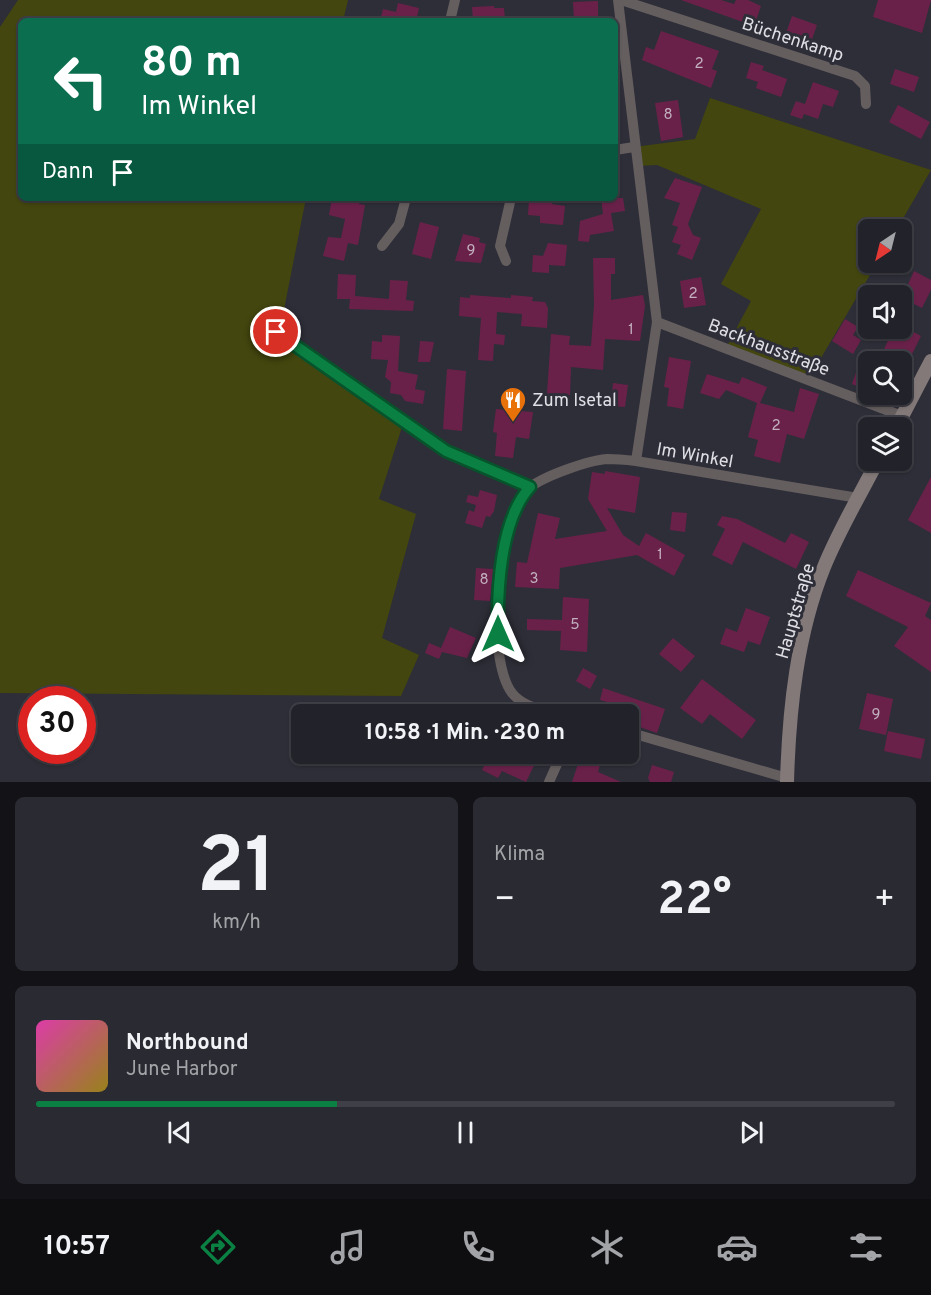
<!DOCTYPE html>
<html lang="de">
<head>
<meta charset="utf-8">
<style>
  body { margin:0; font-family:Overpass,sans-serif; background:#2a2a32; color:#f1f3f6; height:100vh; display:flex; flex-direction:column; font-size:22px; white-space:nowrap }
  * { box-sizing:border-box; margin:0 }
  p { font-size:20px; color:#a2a4a8 }
  .icon { flex:none; width:33px; height:33px; fill:none; stroke:currentColor; stroke-width:2; stroke-linecap:round; stroke-linejoin:round }
  .map { position:relative; height:782px; overflow:hidden }
  .panel { display:flex; flex-direction:column; gap:15px; padding:15px; background:#131317; flex:1 }
  .panel>* { flex:none }
  .guide { position:absolute; left:18px; top:18px; width:600px; height:183px; border-radius:9px; box-shadow:0 2px 4px #0004,0 0 0 2px #3f3f47; background:#0b6e4f; color:#fff; overflow:hidden }
  .needle { width:39px; rotate:215deg }
  .controls { position:absolute; left:858px; top:219px; display:grid; gap:12px }
  .controls a { display:grid; place-items:center; width:54px; height:54px; border-radius:9px; background:#22222a; box-shadow:0 2px 4px #0004,0 0 0 2px #3f3f47; font-size:30px }
  .speed { position:absolute; left:18px; top:686px; display:flex; gap:12px; font-size:30px; font-weight:700; text-align:center }
  .speed>* { display:grid; place-content:center; width:78px; height:78px; border-radius:50%; background:#22222a; box-shadow:0 2px 4px #0004,0 0 0 2px #3f3f47; line-height:1 }
  .speed .limit { border:9px solid #d22; background:#fff; color:#111 }
  .pin { position:absolute; display:grid; place-items:center; width:51px; height:51px; color:#fff; margin:-26px; border:3px solid #fff; border-radius:50%; box-shadow:0 2px 6px #0007 }
  .me { position:absolute; width:66px; margin:-33px; rotate:0deg; stroke-linejoin:round; filter:drop-shadow(0 0 4px #0008) }
  .turn { display:flex; align-items:center; gap:21px; height:126px; padding:0 24px; font-size:27px }
  .turn .icon { width:78px; height:78px; stroke-width:2.5 }
  .turn b { display:block; font-size:42px; line-height:51px }
  .then { display:flex; align-items:center; height:57px; padding:0 24px; background:#0003; gap:12px; font-size:22px }
  .big { font-size:45px; font-weight:700; line-height:1.1 }
  .panel .widget { flex:1; display:flex; flex-direction:column; justify-content:center; gap:9px; min-width:0; padding:0 21px; border-radius:9px; background:#2a2a32 }
  .panel .dial { align-items:center; gap:0 }
  .dial b { font-size:78px; line-height:1 }
  .song { display:flex; align-items:center; gap:18px }
  .cover { width:72px; height:72px; border-radius:9px; background:linear-gradient(135deg,hsl(320 70% 55%),hsl(50 70% 35%)) }
  .played { height:6px; border-radius:3px; background:linear-gradient(90deg,#0b8043 35%,#3f3f47 35%) }
  .keys { display:flex; justify-content:space-around; direction:ltr }
  .heat { display:flex; justify-content:space-between; align-items:center; font-size:33px; direction:ltr }
  .panel .tiles { flex:1; display:grid; gap:15px; grid-template-columns:1fr 1fr }
  .widget:last-child { grid-column:span 2 }
  .trip { position:absolute; left:291px; top:704px; width:348px; height:60px; border-radius:9px; background:#22222a; box-shadow:0 2px 4px #0004,0 0 0 2px #3f3f47; font-weight:700; line-height:60px; text-align:center }
  .tabs { display:flex; height:96px; justify-content:space-around; align-items:center; background:#0e0e11; color:#a2a4a8 }
  .tabs .icon { width:42px; height:42px }
  .tabs .selected { color:#0b8043 }
  .tabs b { font-size:27px; color:#f1f3f6 }
  .map>svg:first-child { display:block }
  .green { fill:#43460e }
  .building { fill:#6a2149 }
  .lines { fill:none; stroke-linecap:round; stroke-linejoin:round }
  .street { stroke:#655e5f; stroke-width:10 }
  .secondary { stroke:#837979; stroke-width:14 }
  .route-casing { stroke:#07532c; stroke-width:15 }
  .route { stroke:#0b8043; stroke-width:10 }
  .labels { text-anchor:middle; stroke-width:6; stroke-linejoin:round; paint-order:stroke }
  .number-label { font-size:15px; fill:#c2b0bf }
  .street-label { font-size:18px; fill:#e0dfe6; stroke:#2e2e38 }
  .poi-label { font-size:18px; fill:#e0dfe6; stroke:#2e2e38; text-anchor:start }
</style>
</head>
<body>
<div class="map">
<svg width="931" height="782" viewBox="0 0 931 782">
  <rect width="100%" height="100%" fill="#2e2e38"/>
  <path class="green" d="M18,0h330l-5,21h-322v177h285l-28,142 124,87 -23,72 37,15 -34,124 37,17 -18,41 -401,-3v-666z
    M710,98l221,72 -34,59 -29,1v32l9,1 -69,117 -82,-32 25,-47 -30,-17 40,-75 -104,-44 -20,1 -3,-19 61,-8z"/>
  <path class="building" d="M681,0h40l13,4 2,-4h12l13,6 -7,20z
    M878,0h53l-9,33 -49,-16z
    M598,1v20h-24l-1,-19z
    M398,3l21,5 -3,13h-36l3,-12 13,3z
    M494,6v2h10l1,13h-32l-1,-14z
    M792,16l25,9 -7,20 -25,-9z
    M661,31l58,20 -7,18 5,2 -6,17 -69,-28 4,-13 8,3z
    M751,62l13,4 -2,4 25,9 -6,18 -25,-9 2,-6 -12,-4z
    M895,69l24,8 -5,15 -24,-8z
    M813,82l26,9 -6,16 -10,-3 -5,15 -14,-5 -2,5 -12,-4 6,-14 9,3z
    M678,100l5,37 -22,4 -6,-38z
    M898,105l32,17 -9,17 -32,-17z
    M675,178l27,9 -14,37 5,11 8,3 -9,22 -15,-6 4,-9 -9,-3 6,-15 -6,-2 8,-22 -16,-5z
    M332,198l14,3 1,-3h13l-1,6 6,1 -7,40 -10,-2 -4,18 -21,-5 5,-19 13,1 4,-19 -16,-4z
    M529,198l23,2v4l13,2 -2,19 -23,-2v-7l-12,-1z
    M601,198h22l2,13 -14,2 3,18 -24,4 -1,7 -11,-1 2,-20 23,-7z
    M420,222l19,5 -8,32 -19,-5z
    M463,234l17,4 -1,4 7,2 -5,19 -26,-2z
    M548,243l19,2 -2,21 -16,-1v8l-17,-1 1,-17 10,1z
    M593,258h22v16h-4v26l32,-5 2,11 -5,35 -35,-2 -2,31 -32,-3 -1,28 -23,-1 4,-60 19,2 -1,9 22,1 3,-41z
    M914,271l17,9v10l-9,18 -20,-10z
    M338,274l18,1 -1,21 34,3 1,-19 18,1 -2,19 8,1 -1,10 -64,-2 1,-10h-13z
    M701,277l5,28 -22,3 -4,-27z
    M470,295l41,3v-3l22,2 -1,4 13,1 3,6 -1,20 -26,-2 1,-12 -25,-2 -1,22 9,1 -1,10 -10,-1 -1,17 -15,-1 3,-42 -22,-2 1,-19 10,1z
    M845,319l13,8 -5,8 8,5 -8,14 -21,-13z
    M894,328h12l15,8 -13,26h-30z
    M382,335l18,1 -2,35 20,4 -3,14 10,2 -2,13 -18,-3 -4,-6 -11,-2 1,-11 -6,-5 3,-17 -17,-1 1,-18 10,1z
    M420,341l14,1 -4,20h-12z
    M669,357l22,4 -8,48 -16,-3 2,-18 -5,-1z
    M859,364l9,4v22l-16,-6z
    M447,369l19,2 -4,60 -19,-2z
    M707,374l32,10 3,-7 25,10 -7,16 34,9 6,-24 19,6 -15,45 -17,-5 -7,29 -26,-7 4,-16 -10,-3 9,-34 -31,-13 -7,9 -19,-6z
    M613,383l15,2 -3,22 -14,-1z
    M496,409l37,3 -4,27 -13,-2 -3,21 -18,-2 2,-23 -4,-1z
    M605,471l35,6 -5,36 -28,-5 16,27 16,11 7,-13 39,22 -11,21 -37,-21 -77,13 -1,21 -44,-2 2,-25 10,1 11,-50 22,5 -5,21 52,-8 -19,-32 4,-27 13,2z
    M931,477v56l-23,-13z
    M480,490l17,5 -3,16 -4,6 -4,-1 -4,12 -17,-5 4,-13 5,2 2,-7 -10,-3 2,-7 10,2z
    M672,512l15,1 -2,19 -15,-2z
    M722,516l15,3 48,24 6,-10 18,9 -13,27 -53,-27 -11,23 -20,-10 13,-26 -8,-4z
    M476,568l17,1 -3,32 -16,-1z
    M858,570l73,33 -6,13 6,4v52l-37,-26 14,-19 -62,-31z
    M563,597l26,2 -2,53 -27,-2 1,-19 -34,-1v-11l35,1z
    M746,608l24,9 -10,28 -12,-4 -4,11 -24,-8 6,-16 11,4z
    M450,627l26,11 -9,20 -25,-6 -3,7 -14,-6 4,-10 12,5z
    M673,638l22,18 -14,16 -22,-18z
    M583,668l14,8 -7,13 -14,-8z
    M702,679l54,41 -14,19 -32,-25 -8,10 -22,-16z
    M603,688l62,21 -8,24 -29,-10v-9h-25l4,-12 -7,-2z
    M867,693l26,6 -7,36 -27,-6z
    M888,731l37,8 -4,20 -37,-8z
    M514,753h26l-14,29 -24,-11 -4,7 -16,-8 8,-16 19,9z
    M580,758l20,7 -2,7 23,10h-49z
    M652,765l22,7 -3,10h-21l-2,-4z"/>
  <g class="lines">
    <path class="street" d="M618,0l39,322 -21,139
      M621,0l234,76 10,10 1,18
      M450,21l5,-21
      M615,150l19,-3
      M382,246l17,-22 7,-26
      M506,261l-6,-15 11,-48
      M657,322l245,94
      M276,332l170,119 84,36
      M557,714c-16,-5 -34,-7 -45,-21 -27,-36 -16,-171 15,-203 13,-13 62,-30 81,-31 9,0 19,1 28,2l222,37
      M628,732l159,46
      M549,782l13,-29"/>
    <path class="secondary" d="M896,428l35,-67
      M787,782c2,-73 10,-148 37,-215 15,-37 36,-72 54,-107"/>
  </g>
  <g class="lines">
    <g class="route-casing">
      <path id="route" d="M276,332l170,119 84,36c-30,33 -33,104 -32,147"/>
    </g>
    <use href="#route" class="route"/>
  </g>
  <defs>
    <g id="restaurant-pin" transform="scale(1.35)"><path d="M0 17L-7.5 6A9.5 9.5 0 1 1 7.5 6Z" fill="#e8710a" stroke="#2e2e38"/><path d="M-5-6h1v4h1v-4h1v4h1v-4h1v5L-1.5 .5V6h-2V.5L-5-1ZM5-6V6H3V1.5H1.5Q1.5-4 5-6Z" fill="#fff"/></g>
  </defs>
  <g fill-rule="evenodd">
    <use href="#restaurant-pin" x="513" y="400"/>
  </g>
  <g class="labels">
    <g class="number-label">
      <text x="699" y="68">2</text>
      <text x="668" y="119">8</text>
      <text x="471" y="255">9</text>
      <text x="693" y="298">2</text>
      <text x="631" y="334">1</text>
      <text x="776" y="430">2</text>
      <text x="660" y="559">1</text>
      <text x="534" y="583">3</text>
      <text x="484" y="584">8</text>
      <text x="575" y="629">5</text>
      <text x="876" y="719">9</text>
    </g>
    <g class="street-label">
      <text transform="translate(793 39) rotate(18)" y="6">Büchenkamp</text>
      <text transform="translate(769 347) rotate(21)" y="6">Backhausstraße</text>
      <text transform="translate(695 455) rotate(10)" y="6">Im Winkel</text>
      <text transform="translate(795 611) rotate(-74)" y="6">Hauptstraße</text>
    </g>
    <g class="poi-label">
      <text x="532" y="406">Zum Isetal</text>
    </g>
  </g>
</svg>
<div class="controls">
<a><svg class="needle" viewBox="-14 -14 28 28"><path d="M0-13l5 13h-10z" fill="#e53935"/><path d="M0 13l5-13h-10z" fill="#a2a4a8"/></svg></a>
<a><svg class="icon" aria-label="sound" viewBox="0 0 24 24"><path d="M4 9h4l5-4v14l-5-4H4zM17 9q2 3 0 6"/></svg></a>
<a><svg class="icon" aria-label="search" viewBox="0 0 24 24"><circle cx="10" cy="10" r="6"/><path d="M15 15l6 6"/></svg></a>
<a><svg class="icon" aria-label="layers" viewBox="0 0 24 24"><path d="M12 4l9 5-9 5-9-5zM3 14l9 5 9-5"/></svg></a>
</div>
<div class="speed"><div class="limit">30</div></div>
<div class="pin" style="left:276px;top:332px;background:#d93025"><svg class="icon" aria-label="arrive" viewBox="0 0 24 24"><path d="M6 21V4h12l-3 4 3 4H6"/></svg></div>
<svg class="me" style="left:498px;top:634px" viewBox="-20 -20 40 40"><path d="M0-17L14 15 0 8-14 15z" fill="#0b8043" stroke="#fff" stroke-width="4"/></svg>
<div class="trip">10:58 · 1 Min. · 230 m</div>
<div class="guide">
<div class="turn"><svg class="icon" aria-label="left" viewBox="0 0 24 24"><path d="M17 20v-9H6M10 6l-5 5 5 5"/></svg><div><b>80 m</b>Im Winkel</div></div>
<div class="then">Dann<svg class="icon" aria-label="arrive" viewBox="0 0 24 24"><path d="M6 21V4h12l-3 4 3 4H6"/></svg></div>
</div>
</div>
<section class="panel">
<div class="tiles">
<div class="widget dial"><b>21</b><p>km/h</p></div>
<div class="widget"><p>Klima</p>
<div class="heat"><a>−</a><b class="big">22°</b><a>+</a></div>
</div>
<div class="widget">
<div class="song"><i class="cover"></i><div><b>Northbound</b><p>June Harbor</p></div></div>
<div class="played"></div>
<div class="keys"><svg class="icon" aria-label="previous" viewBox="0 0 24 24"><path d="M18 5L8 12l10 7zM5 5v14"/></svg><svg class="icon" aria-label="pause" viewBox="0 0 24 24"><path d="M8 5v14M16 5v14"/></svg><svg class="icon" aria-label="next" viewBox="0 0 24 24"><path d="M6 5l10 7-10 7zM19 5v14"/></svg></div>
</div>
</div>
</section>
<nav class="tabs">
<b>10:57</b>
<svg class="icon selected" aria-label="directions" viewBox="0 0 24 24"><path d="M12 3l9 9-9 9-9-9zM9 14v-3h6M13 9l2 2-2 2"/></svg>
<svg class="icon" aria-label="music" viewBox="0 0 24 24"><path d="M9 18V5l10-2v13"/><circle cx="6" cy="18" r="3"/><circle cx="16" cy="16" r="3"/></svg>
<svg class="icon" aria-label="phone" viewBox="0 0 24 24"><path d="M5 4h4l2 5-3 2q2 4 5 5l2-3 5 2v4C11 20 4 13 5 4z"/></svg>
<svg class="icon" aria-label="climate" viewBox="0 0 24 24"><path d="M12 3v18M4 7l16 10M4 17L20 7"/></svg>
<svg class="icon" aria-label="car" viewBox="0 0 24 24"><path d="M5 17H2v-5l4-1 3-4h7l3 4 3 1v5h-3M9 17h6M6 11h13"/><circle cx="7" cy="17" r="2"/><circle cx="17" cy="17" r="2"/></svg>
<svg class="icon" aria-label="filters" viewBox="0 0 24 24"><path d="M4 7h16M4 17h16"/><circle cx="9" cy="7" r="2"/><circle cx="15" cy="17" r="2"/></svg>
</nav>
</body>
</html>
